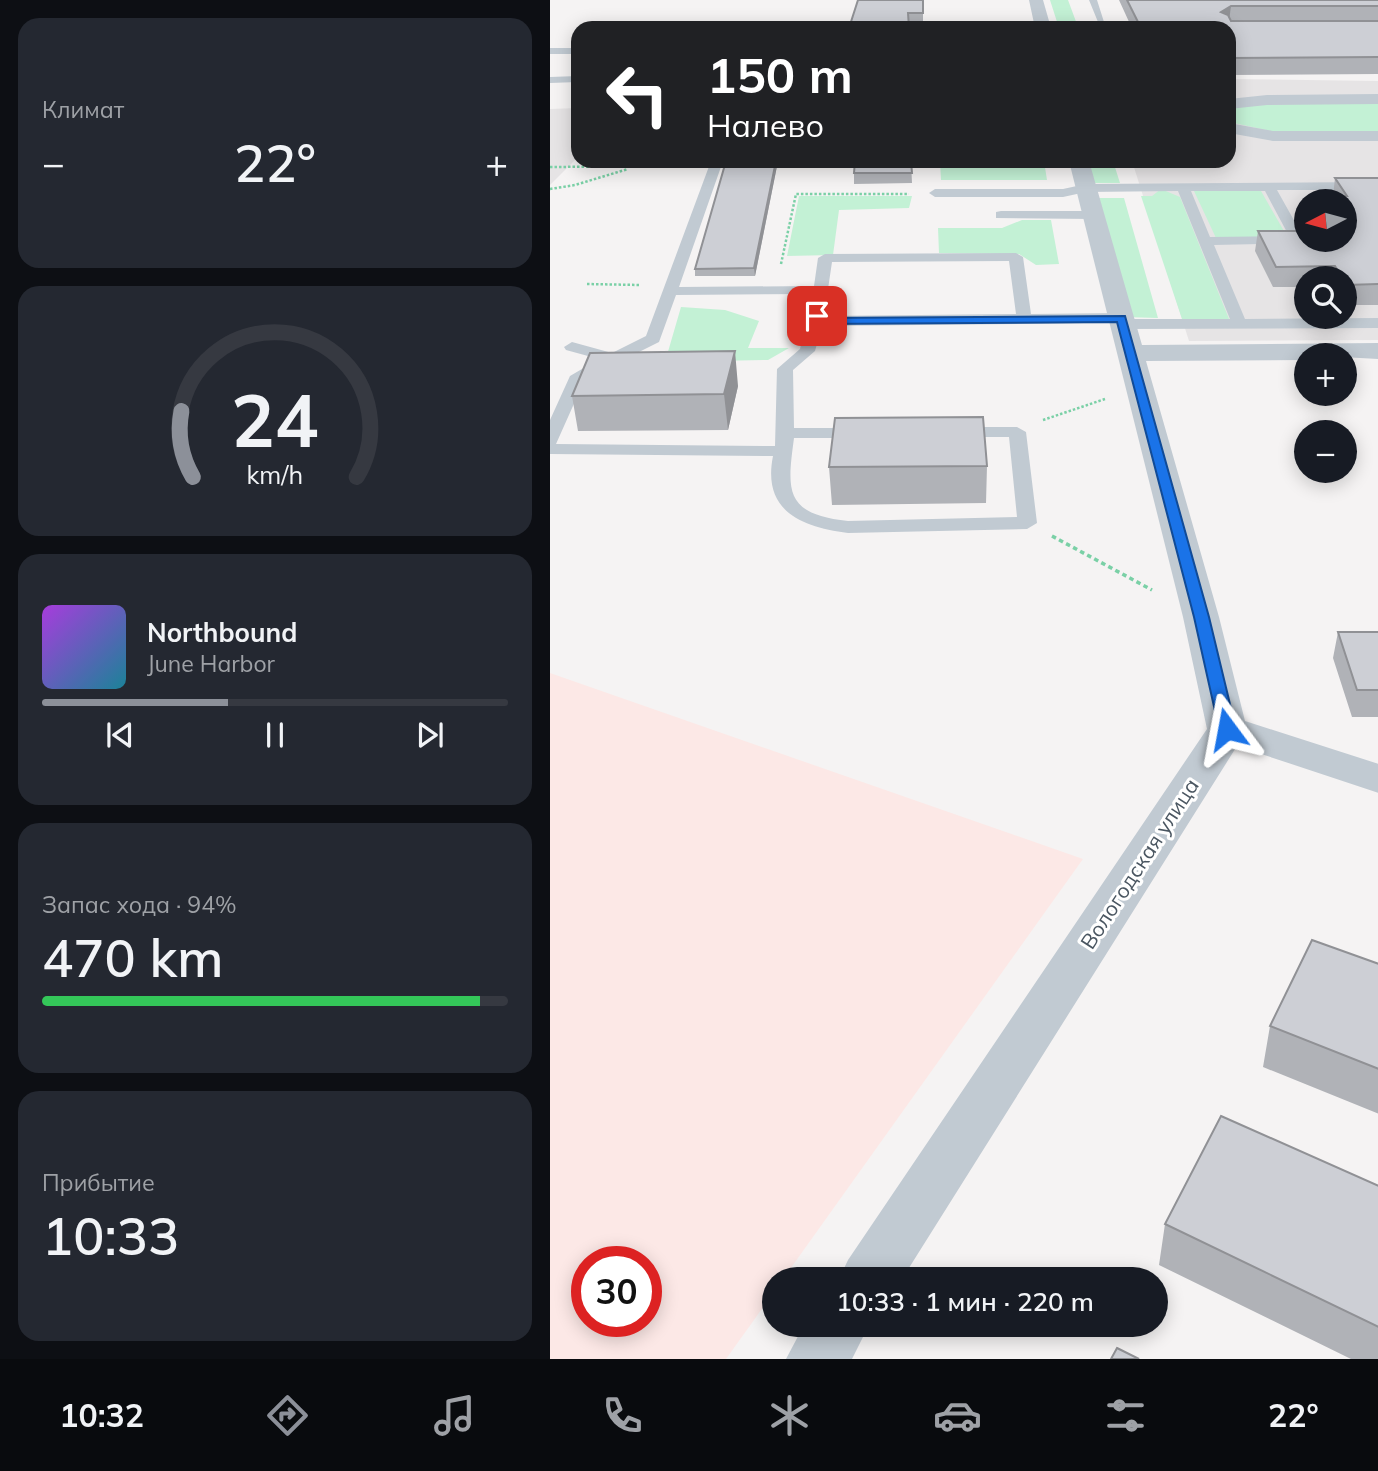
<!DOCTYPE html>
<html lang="ru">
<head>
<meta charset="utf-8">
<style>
  body { margin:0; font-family:Mulish,sans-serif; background:#242831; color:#f1f3f6; height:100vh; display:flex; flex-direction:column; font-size:26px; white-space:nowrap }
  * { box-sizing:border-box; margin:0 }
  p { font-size:23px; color:#9ea1a6 }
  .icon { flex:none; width:38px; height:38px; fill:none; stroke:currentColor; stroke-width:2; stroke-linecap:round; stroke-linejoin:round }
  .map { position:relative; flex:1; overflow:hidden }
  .side { display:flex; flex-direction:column; gap:18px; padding:18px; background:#0d0f14; width:550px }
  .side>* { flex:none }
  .banner { position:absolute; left:21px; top:21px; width:665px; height:147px; border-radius:21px; box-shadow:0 4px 18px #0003; background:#202124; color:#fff; overflow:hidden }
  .needle { width:46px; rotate:264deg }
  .controls { position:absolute; left:744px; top:189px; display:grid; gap:14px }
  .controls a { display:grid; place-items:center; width:63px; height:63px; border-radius:50%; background:#171b24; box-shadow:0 4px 18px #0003; font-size:35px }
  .speed { position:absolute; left:21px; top:1246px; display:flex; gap:14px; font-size:35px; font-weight:700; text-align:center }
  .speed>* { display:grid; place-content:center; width:91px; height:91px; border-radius:50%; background:#171b24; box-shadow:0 4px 18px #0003; line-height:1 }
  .speed .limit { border:10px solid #d22; background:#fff; color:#111 }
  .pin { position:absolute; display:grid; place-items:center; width:60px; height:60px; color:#fff; margin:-30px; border-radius:14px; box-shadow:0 4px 10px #0006 }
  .me { position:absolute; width:77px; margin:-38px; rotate:347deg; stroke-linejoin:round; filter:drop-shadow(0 0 5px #0008) }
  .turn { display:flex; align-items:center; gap:24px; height:147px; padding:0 21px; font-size:32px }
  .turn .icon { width:91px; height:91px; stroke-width:2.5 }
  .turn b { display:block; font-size:49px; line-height:60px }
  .big { font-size:52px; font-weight:600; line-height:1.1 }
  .side .tile { flex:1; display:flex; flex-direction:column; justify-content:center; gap:10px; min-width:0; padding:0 24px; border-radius:21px; background:#242831 }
  .side .dial { align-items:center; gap:0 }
  .dial svg { height:182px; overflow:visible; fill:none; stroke:#363941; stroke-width:7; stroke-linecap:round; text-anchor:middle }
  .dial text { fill:#f1f3f6; stroke:none }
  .song { display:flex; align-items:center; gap:21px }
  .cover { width:84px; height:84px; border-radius:10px; background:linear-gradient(135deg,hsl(280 70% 55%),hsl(190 70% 35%)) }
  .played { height:7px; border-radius:4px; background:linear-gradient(90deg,#8c9099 40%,#363941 40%) }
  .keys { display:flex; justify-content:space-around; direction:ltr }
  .heat { display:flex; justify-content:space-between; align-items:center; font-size:38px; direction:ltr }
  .charge { height:10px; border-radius:5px; background:linear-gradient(90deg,#34c759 94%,#363941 0) }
  .trip { position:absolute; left:212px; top:1267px; width:406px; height:70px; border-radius:35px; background:#171b24; box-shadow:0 4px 18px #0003; font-weight:600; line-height:70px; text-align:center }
  .tabs { display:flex; height:112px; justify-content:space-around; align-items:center; background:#090b0e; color:#9ea1a6 }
  .tabs .icon { width:49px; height:49px }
  .tabs .current { color:#8c9099 }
  .tabs b { font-size:32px; color:#f1f3f6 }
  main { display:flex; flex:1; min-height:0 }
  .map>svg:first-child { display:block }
  .education { fill:#e6e4e5; fill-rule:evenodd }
  .medical { fill:#fce8e6; fill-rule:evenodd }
  .green { fill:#c3f1d5 }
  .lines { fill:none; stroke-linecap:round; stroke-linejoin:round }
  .path-far1 { stroke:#7ad0a6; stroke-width:2.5; stroke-dasharray:2.5 2; stroke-linecap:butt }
  .path { stroke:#7ad0a6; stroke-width:3.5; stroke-dasharray:4.5 3.5; stroke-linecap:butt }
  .service { fill:#c1cad2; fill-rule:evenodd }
  .pedestrian { fill:#c1cad2; fill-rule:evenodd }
  .minor { fill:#c1cad2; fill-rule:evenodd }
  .wall { fill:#b0b2b7 }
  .shaded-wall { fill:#909195 }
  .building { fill:#cdcfd5; stroke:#909195; stroke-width:2 }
  .route { fill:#1a73e8; stroke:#114b97; stroke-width:2 }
  .labels { text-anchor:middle; stroke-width:6; stroke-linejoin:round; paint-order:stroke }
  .street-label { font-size:21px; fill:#4a5661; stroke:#fff }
</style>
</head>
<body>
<main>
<section class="side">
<div class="tile"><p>Климат</p>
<div class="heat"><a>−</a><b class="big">22°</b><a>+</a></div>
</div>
<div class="tile dial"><svg viewBox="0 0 100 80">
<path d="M14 69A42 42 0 1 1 86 69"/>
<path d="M14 69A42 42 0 0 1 9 40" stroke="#8c9099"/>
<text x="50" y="56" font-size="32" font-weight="700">24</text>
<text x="50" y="72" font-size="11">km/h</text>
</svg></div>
<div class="tile">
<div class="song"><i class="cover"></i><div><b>Northbound</b><p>June Harbor</p></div></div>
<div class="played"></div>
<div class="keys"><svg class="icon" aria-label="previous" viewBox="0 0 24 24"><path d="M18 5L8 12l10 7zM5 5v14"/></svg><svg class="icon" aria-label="pause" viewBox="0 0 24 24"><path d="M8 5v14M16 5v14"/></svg><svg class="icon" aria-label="next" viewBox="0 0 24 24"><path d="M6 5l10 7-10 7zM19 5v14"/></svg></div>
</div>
<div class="tile"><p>Запас хода · 94%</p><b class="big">470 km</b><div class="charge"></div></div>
<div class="tile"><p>Прибытие</p><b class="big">10:33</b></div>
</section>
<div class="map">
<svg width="829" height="1359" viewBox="0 0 829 1359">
  <rect width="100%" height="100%" fill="#f5f3f3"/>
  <path class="education" d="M679,79l149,2v259l-189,1 -57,-180h97zM756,201h38v39h-38zM756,278h38v39h-38z
    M28,108v49l-28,28v-76z"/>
  <path class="medical" d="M0,673l533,186 -300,420h-9v13l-48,67h-176zM37,1262h59v59h-59z"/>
  <path class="green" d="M500,0h18l10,27 -20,-2z
    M828,101v33l-88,1 -61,-13v-13l8,-3z
    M390,161h104l3,19h-106z
    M534,161h29l7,22h-30z
    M611,189l19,8 49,122h-47l-41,-123h11z
    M644,191h67l27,47h-72z
    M249,196h113l-3,12 -70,2 -6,45 -46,1z
    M543,198h31l34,120 -34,-1z
    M472,220h29l8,44 -23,1 -17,-11 -80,-1 -1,-25h64z
    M131,307l44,3 34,11 -11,27h41l-21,12 -103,2z"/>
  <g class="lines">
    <path class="path-far1" d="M0,167l136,-1
      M0,189l25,-4 53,-16
      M231,264l15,-70h113
      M37,284l53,1
      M493,420l62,-21"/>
    <path class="path" d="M502,536l100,54"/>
    <path class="service" d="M539,0h8l7,22h-6z
      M0,48h28v6h-28z
      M28,76v6l-28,1v-6z
      M161,161h12l-44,126 135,-1 4,-28 7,-4 191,-1 7,4 8,57 90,-1 5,2 2,4h102l-52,-128 -92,1 -23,5h-128l-6,-4 6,-4h128l23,-5 293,-2v8h-102l28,50 -2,3 -89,2 31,74 134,-1v10l-257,1 -5,-2 -2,-4 -293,3 -7,25 -22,19 1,58h69l9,5 -9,5h-69c-7,53 -10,76 54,83l169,-4 -8,-80h-56l-9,-5 9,-5h64l9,5 11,91 -10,6 -179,4c-47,-6 -86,-22 -75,-77l-223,-2v-34l20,-44 29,-17 -33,-9 -2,-3 8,-5 40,11 34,-17zM641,191h74l24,45 -79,1zM459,261l7,53 -192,2 8,-54zM263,294l-13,55 -23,20 -2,77 -219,-2 29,-65 74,-37 17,-47z
      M451,211h92l7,4 -7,4 -97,-1v-6z"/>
    <path class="pedestrian" d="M829,94v10l-112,1 -38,4v-10l38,-4z
      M679,123l44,8h106v10h-106l-44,-8z"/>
    <path class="minor" d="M479,0h14l8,28h-16z
      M519,161h20l53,184 237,-2v16l-73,-4v5l-160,1 73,256 26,104 134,43v29l-142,-47 -335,533h-63l9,-19 359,-531 -24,-112z
      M254,1325h65l-17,34h-66z"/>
  </g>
  <path class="wall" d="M373,0v21h-15l-59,7z
    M569,0h260v74l-150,1v-47h-122v-4h23z
    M361,161l1,22 -58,1v-11z
    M227,166l-22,110h-60v-7z
    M785,178h44v127h-35v-27h-38v9h-33l-18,-36 3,-20 86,9v-39h-16l1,-5h4z
    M188,386l-10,44 -150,1 -6,-35z
    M437,466l-1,37 -154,2 -3,-38z
    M788,632h41v85h-27l-19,-59z
    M829,964v150l-116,-47 7,-41z
    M829,1186v173h-28l-192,-94 6,-41z"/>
  <path class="shaded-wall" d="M681,6l-2,15 -8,-9z
    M227,161v5l-22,110 -1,-8z
    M185,351l3,35 -10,44 -4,-36z"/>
  <path class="building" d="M308,0h65v13h-15l1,15h-60z
    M577,0h252v6h-148l-10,6 7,3 3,6h148v36l-150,1v-30h-120l-2,-4h32z
    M176,161h50l-22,107 -59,1z
    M305,161h56l1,12h-58z
    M785,178h44v106l-33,1 -2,-7h-2l-7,-12 -59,1 -18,-36h48v9h38v-9h8l-8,-12v-18h-11l-4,-5h18z
    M185,351l-11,43 -152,2 18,-43z
    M433,417l4,49 -158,1 6,-49z
    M788,632h41v58h-22z
    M762,940l67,24v105l-109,-43z
    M671,1116l158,70v141l-214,-103z
    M567,1348l22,11h-28z"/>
  <path class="route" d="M267,313l5,5 303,-2 84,301 27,112 -3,4h-12l-2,-4 -25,-112 -77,-295 -301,2 -5,-3 2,-7z"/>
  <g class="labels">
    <g class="street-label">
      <text transform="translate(590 864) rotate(-57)" y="7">Вологодская улица</text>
    </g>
  </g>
</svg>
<div class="controls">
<a><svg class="needle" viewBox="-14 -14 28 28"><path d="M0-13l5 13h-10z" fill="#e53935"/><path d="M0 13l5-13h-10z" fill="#9ea1a6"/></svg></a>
<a><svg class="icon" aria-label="search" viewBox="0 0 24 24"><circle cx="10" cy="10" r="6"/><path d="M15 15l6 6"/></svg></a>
<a>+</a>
<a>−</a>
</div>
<div class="speed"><div class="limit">30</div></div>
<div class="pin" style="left:267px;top:316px;background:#d93025"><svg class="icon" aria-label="arrive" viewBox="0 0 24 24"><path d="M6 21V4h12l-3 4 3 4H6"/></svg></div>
<svg class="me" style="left:677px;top:729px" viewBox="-20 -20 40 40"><path d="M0-17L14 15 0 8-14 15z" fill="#1a73e8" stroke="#fff" stroke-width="4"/></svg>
<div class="trip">10:33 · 1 мин · 220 m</div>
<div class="banner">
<div class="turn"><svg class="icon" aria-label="left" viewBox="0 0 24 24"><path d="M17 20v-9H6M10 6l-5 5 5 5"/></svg><div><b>150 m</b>Налево</div></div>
</div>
</div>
</main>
<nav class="tabs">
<b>10:32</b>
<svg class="icon current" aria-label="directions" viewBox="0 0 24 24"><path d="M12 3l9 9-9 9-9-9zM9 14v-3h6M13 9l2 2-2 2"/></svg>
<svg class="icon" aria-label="music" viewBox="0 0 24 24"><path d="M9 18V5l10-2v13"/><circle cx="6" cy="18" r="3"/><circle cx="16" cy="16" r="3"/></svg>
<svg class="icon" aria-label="phone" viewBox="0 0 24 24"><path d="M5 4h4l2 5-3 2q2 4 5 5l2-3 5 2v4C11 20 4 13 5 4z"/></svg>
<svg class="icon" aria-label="climate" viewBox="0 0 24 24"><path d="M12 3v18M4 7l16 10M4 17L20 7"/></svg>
<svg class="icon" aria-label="car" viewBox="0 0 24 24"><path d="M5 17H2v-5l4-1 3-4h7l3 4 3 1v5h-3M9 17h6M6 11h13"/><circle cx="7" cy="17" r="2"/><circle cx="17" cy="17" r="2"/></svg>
<svg class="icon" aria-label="filters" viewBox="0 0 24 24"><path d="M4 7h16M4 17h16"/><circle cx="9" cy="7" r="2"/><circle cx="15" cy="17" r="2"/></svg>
<b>22°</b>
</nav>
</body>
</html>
